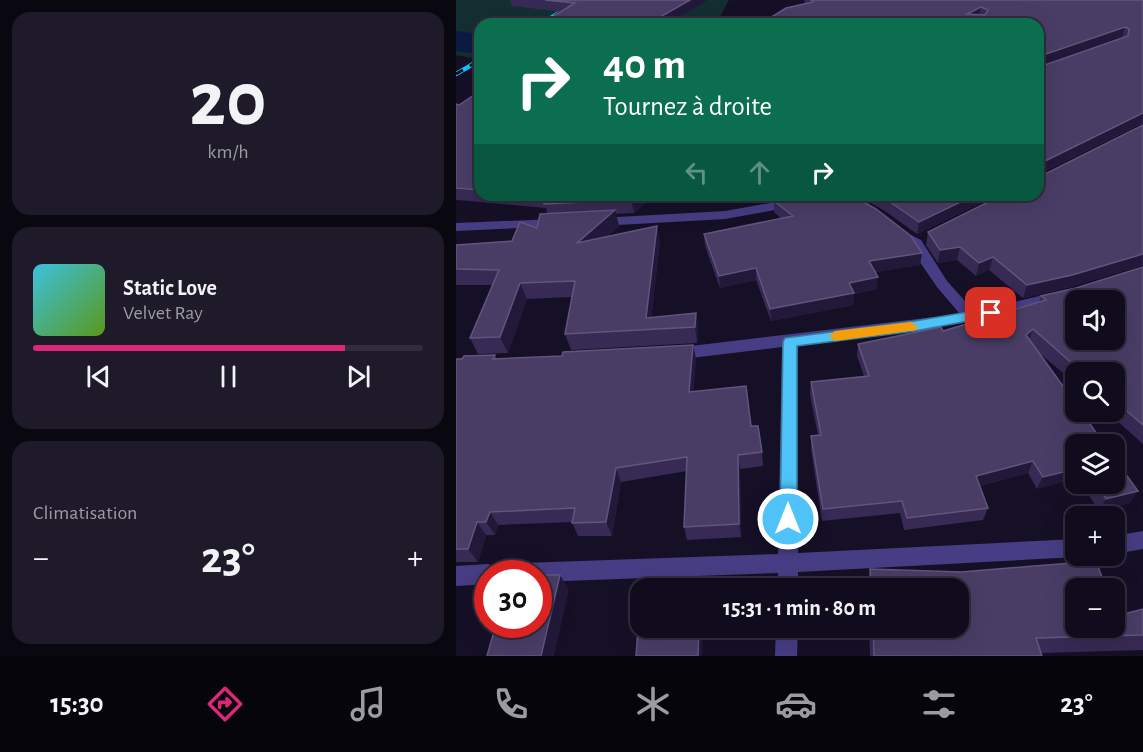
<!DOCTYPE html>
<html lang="fr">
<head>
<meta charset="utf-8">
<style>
  body { margin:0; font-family:"Alegreya Sans",sans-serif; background:#1e1a2a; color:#f1f3f6; height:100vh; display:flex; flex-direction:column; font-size:22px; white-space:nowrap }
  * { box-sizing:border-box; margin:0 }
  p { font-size:20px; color:#9c9ba4 }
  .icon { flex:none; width:33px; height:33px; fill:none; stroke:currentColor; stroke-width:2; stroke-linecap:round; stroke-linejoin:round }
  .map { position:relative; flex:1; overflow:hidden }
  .sheet { display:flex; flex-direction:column; gap:12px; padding:12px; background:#090710; width:456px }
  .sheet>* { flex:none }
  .guide { position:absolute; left:18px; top:18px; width:570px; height:183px; border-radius:18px; box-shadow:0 6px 24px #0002,0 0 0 2px #302c3b; background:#0b6e4f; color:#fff; overflow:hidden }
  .tools { position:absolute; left:609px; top:290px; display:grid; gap:12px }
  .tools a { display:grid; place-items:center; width:60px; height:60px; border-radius:12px; background:#100c1d; box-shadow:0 6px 24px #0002,0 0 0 2px #302c3b; font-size:30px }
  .speed { position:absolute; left:18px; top:560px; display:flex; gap:12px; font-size:30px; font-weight:700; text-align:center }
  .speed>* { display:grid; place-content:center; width:78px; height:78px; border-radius:50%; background:#100c1d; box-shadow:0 6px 24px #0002,0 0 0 2px #302c3b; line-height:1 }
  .speed .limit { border:9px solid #d22; background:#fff; color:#111 }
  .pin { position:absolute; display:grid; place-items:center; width:51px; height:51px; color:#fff; margin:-26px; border-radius:12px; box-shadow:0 3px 9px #0006 }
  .me { position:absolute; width:66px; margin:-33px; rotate:0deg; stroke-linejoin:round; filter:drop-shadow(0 0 4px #0008) }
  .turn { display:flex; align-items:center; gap:21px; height:126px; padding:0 30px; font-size:27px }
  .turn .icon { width:78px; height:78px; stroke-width:2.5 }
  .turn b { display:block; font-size:42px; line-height:51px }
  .lanes { display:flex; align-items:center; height:57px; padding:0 30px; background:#0003; justify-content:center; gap:30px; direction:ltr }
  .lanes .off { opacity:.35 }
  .big { font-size:45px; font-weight:700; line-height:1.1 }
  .sheet .card { flex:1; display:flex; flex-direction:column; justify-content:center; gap:9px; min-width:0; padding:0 21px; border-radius:18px; background:#1e1a2a }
  .sheet .dial { align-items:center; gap:0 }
  .dial b { font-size:78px; line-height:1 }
  .song { display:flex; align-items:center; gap:18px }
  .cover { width:72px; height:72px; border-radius:9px; background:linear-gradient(135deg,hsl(190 70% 55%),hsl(90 70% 35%)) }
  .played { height:6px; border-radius:3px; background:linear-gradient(90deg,#db2777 80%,#302c3b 80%) }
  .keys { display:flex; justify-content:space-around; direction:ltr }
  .heat { display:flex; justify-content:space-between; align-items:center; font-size:33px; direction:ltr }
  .trip { position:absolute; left:174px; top:578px; width:339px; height:60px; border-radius:18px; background:#100c1d; box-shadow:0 6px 24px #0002,0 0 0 2px #302c3b; font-weight:700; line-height:60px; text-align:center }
  .tabs { display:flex; height:96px; justify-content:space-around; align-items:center; background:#06050c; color:#9c9ba4 }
  .tabs .icon { width:42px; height:42px }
  .tabs .current { color:#db2777 }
  .tabs b { font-size:27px; color:#f1f3f6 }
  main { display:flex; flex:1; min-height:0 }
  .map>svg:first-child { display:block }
  .green { fill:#132f31 }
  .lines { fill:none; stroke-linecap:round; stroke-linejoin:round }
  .river { fill:#0c1b44; fill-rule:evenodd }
  .street { fill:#473d84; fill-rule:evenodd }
  .rail-casing { stroke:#09c9f8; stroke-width:4.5 }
  .rail { stroke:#161027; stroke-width:3; stroke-dasharray:8; stroke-linecap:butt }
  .wall { fill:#372a54; fill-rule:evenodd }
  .shaded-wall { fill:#22183a }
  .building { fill:#493d66; stroke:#61557e; stroke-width:1.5; fill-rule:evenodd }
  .route { fill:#4fc3f7; stroke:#337fa1; stroke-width:1.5 }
  .slow { fill:#f59e0b }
</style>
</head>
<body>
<main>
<section class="sheet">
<div class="card dial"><b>20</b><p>km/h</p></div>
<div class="card">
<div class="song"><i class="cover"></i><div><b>Static Love</b><p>Velvet Ray</p></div></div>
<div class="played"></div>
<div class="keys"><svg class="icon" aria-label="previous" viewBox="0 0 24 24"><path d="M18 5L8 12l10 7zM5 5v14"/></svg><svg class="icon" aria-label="pause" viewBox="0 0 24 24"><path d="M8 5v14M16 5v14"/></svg><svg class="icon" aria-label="next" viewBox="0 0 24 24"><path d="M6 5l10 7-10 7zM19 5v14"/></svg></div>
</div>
<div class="card"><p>Climatisation</p>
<div class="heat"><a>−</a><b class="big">23°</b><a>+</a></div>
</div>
</section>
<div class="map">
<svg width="687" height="656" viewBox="0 0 687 656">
  <rect width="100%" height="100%" fill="#161027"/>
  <path class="green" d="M0,0h273l-13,24h-236v36l-24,-5z"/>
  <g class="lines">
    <path class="river" d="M0,31l24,3v20l-24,-3z"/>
    <path class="street" d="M337,199l4,1v6l-72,13 -126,7 -6,-4 6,-4 126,-7z
      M101,219l4,1 2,3 -2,3 -105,5v-8z
      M455,235l10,5 26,41 27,30 83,-19 7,5 -7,5 -86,20 -173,23v208l278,-14v16h6l-6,2 -278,15v16h-20v-15l-240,9v-9h-24l3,-7 7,-3 254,-9 4,-207 -108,13 -6,-2 -2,-4 2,-4 6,-2 286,-34 -23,-27 -33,-48z
      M687,531v18l-29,5v-18z
      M32,564l7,3 3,6h-10v11l-32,2v-20z
      M320,627h22l-1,29h-22z"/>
    <g class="rail-casing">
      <path id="rail" d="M85,24l40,-24
        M0,74l24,-14"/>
    </g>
    <use href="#rail" class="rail"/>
  </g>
  <path class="wall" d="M54,0h198l-40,24h-127l21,-12 -50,-6z
    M348,0h339v123l-102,50v3l102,-51v140l-76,23 -44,10 -34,-28 -13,6 -19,-16 -19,3 -12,-18 2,-13 110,-37v-171l-232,-20zM666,38h1l-82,28z
    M24,91v104h174l-20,18 -18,1 3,12 -12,11 53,5 -9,76 45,-5 2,16 -1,14 -126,7 -6,-16 7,-37 -45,2 -19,54 -30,1 -8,-16 23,-53h-37v-40l56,-4 25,-13 10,-15 -1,-5 -75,-7 -15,-1v-96l3,1z
    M297,195h51l-42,7z
    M401,195h141l-81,39 -32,-23z
    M318,201l148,52 -2,12 -45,7 2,17 -23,5 -1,11 -82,16 -15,-41 -36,8 -15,-42 -1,-12 78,-15 -8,-7z
    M687,267v177l-37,-33h8v-39h-38v12l-39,-33 39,60 -39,78 -9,-16 -48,13 8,22 -5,12 -79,10 -4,-17 -78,8 -11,-72v-13l7,-1 -8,-40 1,-13 53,-6 -7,-20 1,-12 85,-13 96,-29 2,-6 35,-8z
    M237,345l3,14 -3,33 58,34 11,26 1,14 -23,3 1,68 -54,3 -3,-13 3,-56 -66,11 -9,54h-34l-6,-14 -74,3 -3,10h-9l-8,27h-22v-203l39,-4 2,4 65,-3z
    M625,483h33l16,20 -31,8z
    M414,569l246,47 27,-7v41l-102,3 1,3h-172l-1,-29h89v-39h-91z"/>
  <path class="shaded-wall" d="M234,0h18l-40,24h-20z
    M525,7l-2,10 -12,-3z
    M669,27l-3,11 -84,29 2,-11z
    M687,113l-1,10 -104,51 3,-11z
    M181,195h17l-20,18 -3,-13z
    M305,195h43l-42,7z
    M519,195h23l-81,39 2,-12z
    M159,210l4,16 -37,33 -5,-16z
    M201,226l3,16 -10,87 -4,-11z
    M504,247l-3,13 -19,3 2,-13z
    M466,253l-2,12 -52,8 1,-12z
    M687,254l-1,11 -75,23 -44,10 4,-13z
    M537,257l-4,13 -13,6 3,-13z
    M300,268v12l-36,8 -1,-12z
    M422,277l-1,12 -23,5 -1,11 -82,16 -1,-12 79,-26z
    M64,283l7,16 -19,54 -8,-16z
    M240,313l2,16 -1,14 -2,-16z
    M577,329l-5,13 -2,-7z
    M237,345l3,14 -5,48 -2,-15z
    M282,455l2,14 1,68 -2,-13z
    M577,461l-5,12 -56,15 4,-12z
    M160,468l5,14 -9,54 -6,-14z
    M620,469v10l-39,10 6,-12z
    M682,491l-8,12 -31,8 7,-12z
    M34,512l8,13 -3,10 -9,-13z
    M21,522l9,13 -8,27 -10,-13z
    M104,575l9,15 -15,66h-13z
    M243,627h4l-1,29h-4z"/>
  <path class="building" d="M89,0h145l-42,24h-107l34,-21z
    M355,0h332v113l-102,50v13l102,-51v129l-71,21 -45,10 -34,-28 -14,6 -19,-16 -20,3 -12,-18 74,-37h36v-171h-278l26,-16 27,-6zM525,7l7,3 -3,5 -18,-1zM669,27l4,2 -1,7 -86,30 -3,-2 1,-8z
    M24,91v99l-24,-2v-84l3,1z
    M80,195h101l-6,5 -87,4 2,-8z
    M350,195h45l25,14 35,27 11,17 -53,8 9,16 -29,6 5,10 -84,16 -14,-41 -37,8 -15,-42 89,-18 -19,-15z
    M424,195h95l-56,27z
    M159,210l-38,33 80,-17 -11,92 50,-5 -1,14 -130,7 10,-53 -55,2 -20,54 -30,1 29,-68 -43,-1v-24l56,-4 8,-19 17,6 3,-14z
    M687,267v158l-29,-25v-28h-32l-49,-43 -7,6 50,69v7h5l23,33h-28v25l-33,8 -10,-16 -57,15 12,32 -81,10 -5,-17 -79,8 -12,-73 10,-1 -10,-53 58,-6 -11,-32 83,-17 2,4 103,-31 -5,-4 35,-8zM620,300h38v39h-38z
    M237,345l-4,47 57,-6 5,40h7l4,26 -24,3 1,69 -55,3 3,-70 -71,11 -10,54 -34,1 3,-15 -85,4 -4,10h-9l-9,27h-12v-190h6l2,-3 31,-1 -2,4 69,-3 1,-4z
    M658,458l24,33 -32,8 -10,-16h18z
    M640,561l10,27h-30v39h38v-16l2,5 27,-7v26l-107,3 6,18h-168l-1,-29h85v-39h-87l-1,-19 91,3z
    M82,575h22l-19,81h-54l9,-32h42z
    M184,604v23h59l-1,29h-62z"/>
  <path class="route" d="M535,308l6,5 -2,3 -80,15 -118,15v173l-2,5 -7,3 -6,-3 -2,-5 3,-177 2,-4 130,-17z"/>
  <path class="slow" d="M455,322l7,5 -2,3 -81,11 -6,-5 6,-5z"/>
</svg>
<div class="tools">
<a><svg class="icon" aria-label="sound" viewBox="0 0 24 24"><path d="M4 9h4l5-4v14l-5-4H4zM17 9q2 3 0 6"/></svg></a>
<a><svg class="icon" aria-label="search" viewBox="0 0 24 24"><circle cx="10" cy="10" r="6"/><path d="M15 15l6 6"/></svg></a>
<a><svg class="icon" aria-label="layers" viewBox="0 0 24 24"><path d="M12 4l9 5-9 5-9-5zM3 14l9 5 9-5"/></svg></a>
<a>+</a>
<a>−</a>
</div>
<div class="speed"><div class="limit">30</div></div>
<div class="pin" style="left:535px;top:313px;background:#d93025"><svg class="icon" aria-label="arrive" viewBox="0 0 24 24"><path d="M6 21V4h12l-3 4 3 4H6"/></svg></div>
<svg class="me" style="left:332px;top:519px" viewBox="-20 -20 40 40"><circle r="17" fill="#4fc3f7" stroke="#fff" stroke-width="3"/><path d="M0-11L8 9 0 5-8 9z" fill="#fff"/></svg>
<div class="trip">15:31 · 1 min · 80 m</div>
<div class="guide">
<div class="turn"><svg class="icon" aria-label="right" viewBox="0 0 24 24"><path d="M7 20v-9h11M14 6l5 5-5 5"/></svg><div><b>40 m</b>Tournez à droite</div></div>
<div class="lanes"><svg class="icon off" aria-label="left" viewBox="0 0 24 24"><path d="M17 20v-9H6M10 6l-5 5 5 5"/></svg><svg class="icon off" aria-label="ahead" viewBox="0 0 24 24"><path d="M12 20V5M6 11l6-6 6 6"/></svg><svg class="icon" aria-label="right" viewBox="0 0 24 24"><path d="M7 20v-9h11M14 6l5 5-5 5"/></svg></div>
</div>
</div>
</main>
<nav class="tabs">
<b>15:30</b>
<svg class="icon current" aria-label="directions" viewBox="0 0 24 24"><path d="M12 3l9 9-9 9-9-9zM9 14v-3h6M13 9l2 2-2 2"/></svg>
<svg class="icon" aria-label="music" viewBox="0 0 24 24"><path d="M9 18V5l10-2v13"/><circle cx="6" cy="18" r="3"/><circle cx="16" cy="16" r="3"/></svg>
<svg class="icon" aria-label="phone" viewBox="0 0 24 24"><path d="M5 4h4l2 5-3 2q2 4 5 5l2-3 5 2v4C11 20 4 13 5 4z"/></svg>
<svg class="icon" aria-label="climate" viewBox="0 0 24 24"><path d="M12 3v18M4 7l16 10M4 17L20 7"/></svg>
<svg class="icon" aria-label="car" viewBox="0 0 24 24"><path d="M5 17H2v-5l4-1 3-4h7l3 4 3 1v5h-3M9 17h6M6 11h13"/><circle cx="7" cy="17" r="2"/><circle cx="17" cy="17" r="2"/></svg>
<svg class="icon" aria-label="filters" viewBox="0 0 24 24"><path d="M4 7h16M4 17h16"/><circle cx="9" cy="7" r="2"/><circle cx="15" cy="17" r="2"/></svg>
<b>23°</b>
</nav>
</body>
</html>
